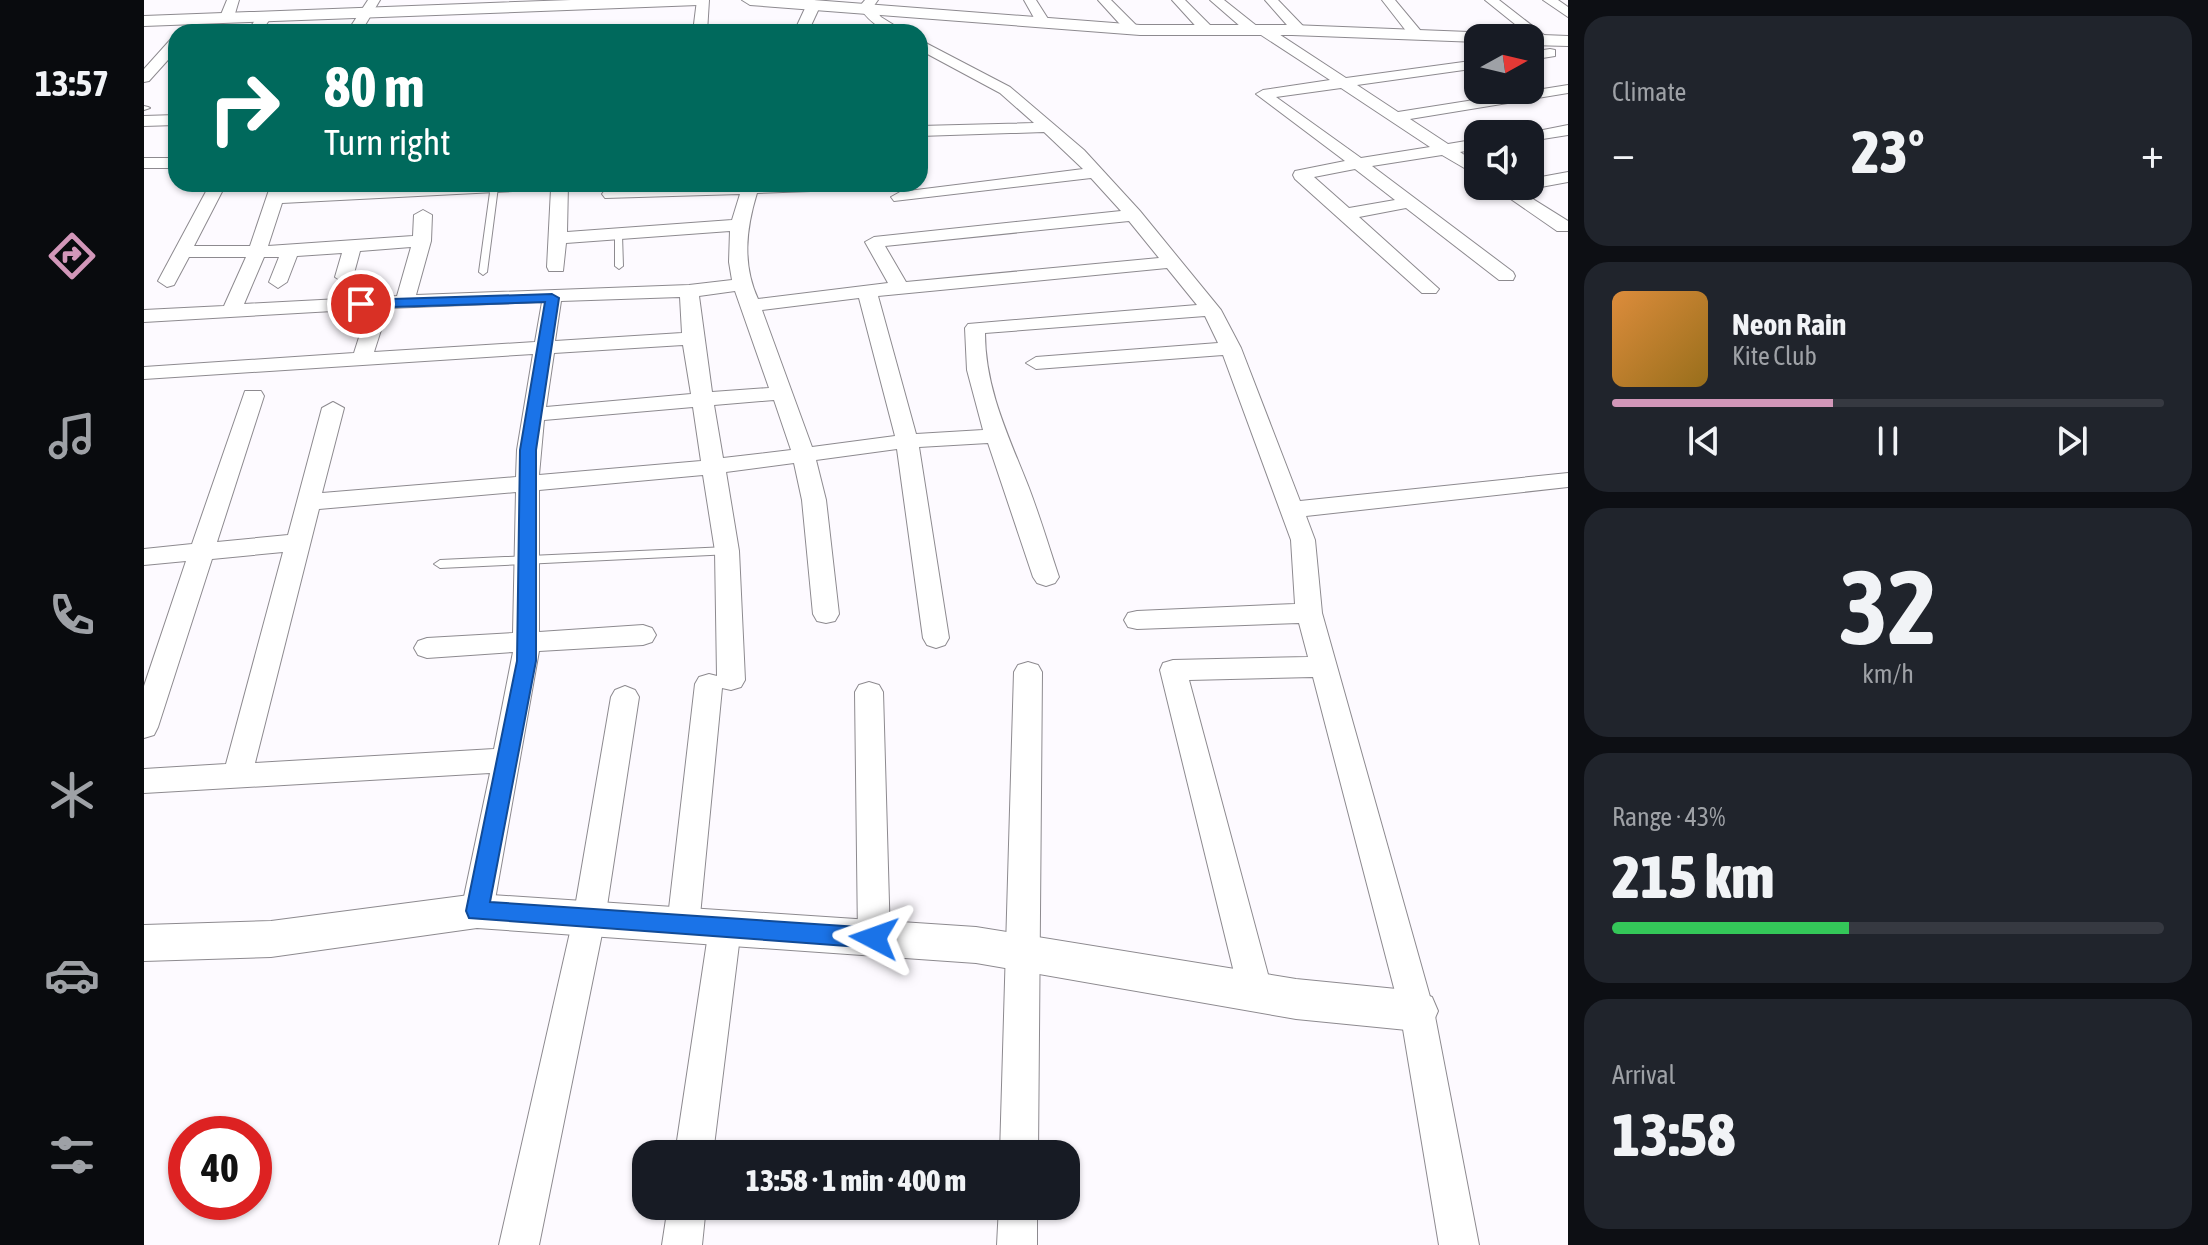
<!DOCTYPE html>
<html lang="en">
<head>
<meta charset="utf-8">
<style>
  body { margin:0; font-family:"Asap Condensed",sans-serif; background:#20242c; color:#f1f3f6; height:100vh; display:flex; flex-direction:column; font-size:30px; white-space:nowrap }
  * { box-sizing:border-box; margin:0 }
  p { font-size:26px; color:#9ea1a6 }
  .icon { flex:none; width:44px; height:44px; fill:none; stroke:currentColor; stroke-width:2; stroke-linecap:round; stroke-linejoin:round }
  .map { position:relative; flex:1; overflow:hidden }
  .side { display:flex; flex-direction:column; gap:16px; padding:16px; background:#0d0f14; width:640px }
  .side>* { flex:none }
  .top-card { position:absolute; left:24px; top:24px; width:760px; height:168px; border-radius:24px; box-shadow:0 2px 6px #0004; background:#00695c; color:#fff; overflow:hidden }
  .needle { width:52px; rotate:82deg }
  .controls { position:absolute; left:1320px; top:24px; display:grid; gap:16px }
  .controls a { display:grid; place-items:center; width:80px; height:80px; border-radius:16px; background:#171b24; box-shadow:0 2px 6px #0004; font-size:40px }
  .speed { position:absolute; left:24px; top:1116px; display:flex; gap:16px; font-size:40px; font-weight:700; text-align:center }
  .speed>* { display:grid; place-content:center; width:104px; height:104px; border-radius:50%; background:#171b24; box-shadow:0 2px 6px #0004; line-height:1 }
  .speed .limit { border:12px solid #d22; background:#fff; color:#111 }
  .pin { position:absolute; display:grid; place-items:center; width:68px; height:68px; color:#fff; margin:-34px; border:4px solid #fff; border-radius:50%; box-shadow:0 2px 8px #0007 }
  .me { position:absolute; width:88px; margin:-44px; rotate:274deg; stroke-linejoin:round; filter:drop-shadow(0 0 6px #0008) }
  .turn { display:flex; align-items:center; gap:28px; height:168px; padding:0 24px; font-size:36px }
  .turn .icon { width:104px; height:104px; stroke-width:2.5 }
  .turn b { display:block; font-size:56px; line-height:68px }
  .big { font-size:60px; font-weight:800; line-height:1.1 }
  .side .tile { flex:1; display:flex; flex-direction:column; justify-content:center; gap:12px; min-width:0; padding:0 28px; border-radius:24px; background:#20242c }
  .side .dial { align-items:center; gap:0 }
  .dial b { font-size:104px; line-height:1 }
  .song { display:flex; align-items:center; gap:24px }
  .cover { width:96px; height:96px; border-radius:12px; background:linear-gradient(135deg,hsl(30 70% 55%),hsl(40 70% 35%)) }
  .played { height:8px; border-radius:4px; background:linear-gradient(90deg,#d297b9 40%,#363941 40%) }
  .keys { display:flex; justify-content:space-around; direction:ltr }
  .heat { display:flex; justify-content:space-between; align-items:center; font-size:44px; direction:ltr }
  .charge { height:12px; border-radius:6px; background:linear-gradient(90deg,#34c759 43%,#363941 0) }
  .trip { position:absolute; left:488px; top:1140px; width:448px; height:80px; border-radius:24px; background:#171b24; box-shadow:0 2px 6px #0004; font-weight:800; line-height:80px; text-align:center }
  main { display:flex; flex:1; min-height:0 }
  .menu { display:flex; flex-direction:column; width:144px; justify-content:space-around; align-items:center; background:#090b0e; color:#9ea1a6 }
  .menu .icon { width:56px; height:56px }
  .menu .on { color:#d297b9 }
  .menu b { font-size:36px; color:#f1f3f6 }
  .map>svg:first-child { display:block }
  .lines { fill:none; stroke-linecap:round; stroke-linejoin:round }
  .service-casing { stroke:#8d8a8f; stroke-width:2 }
  .minor-casing { stroke:#8d8a8f; stroke-width:2 }
  .tertiary-casing { stroke:#8d8a8f; stroke-width:2 }
  .service { fill:#fff; fill-rule:evenodd }
  .minor { fill:#fff; fill-rule:evenodd }
  .tertiary { fill:#fff; fill-rule:evenodd }
  .route { fill:#1a73e8; stroke:#114b97; stroke-width:2 }
</style>
</head>
<body>
<main>
<nav class="menu">
<b>13:57</b>
<svg class="icon on" aria-label="directions" viewBox="0 0 24 24"><path d="M12 3l9 9-9 9-9-9zM9 14v-3h6M13 9l2 2-2 2"/></svg>
<svg class="icon" aria-label="music" viewBox="0 0 24 24"><path d="M9 18V5l10-2v13"/><circle cx="6" cy="18" r="3"/><circle cx="16" cy="16" r="3"/></svg>
<svg class="icon" aria-label="phone" viewBox="0 0 24 24"><path d="M5 4h4l2 5-3 2q2 4 5 5l2-3 5 2v4C11 20 4 13 5 4z"/></svg>
<svg class="icon" aria-label="climate" viewBox="0 0 24 24"><path d="M12 3v18M4 7l16 10M4 17L20 7"/></svg>
<svg class="icon" aria-label="car" viewBox="0 0 24 24"><path d="M5 17H2v-5l4-1 3-4h7l3 4 3 1v5h-3M9 17h6M6 11h13"/><circle cx="7" cy="17" r="2"/><circle cx="17" cy="17" r="2"/></svg>
<svg class="icon" aria-label="filters" viewBox="0 0 24 24"><path d="M4 7h16M4 17h16"/><circle cx="9" cy="7" r="2"/><circle cx="15" cy="17" r="2"/></svg>
</nav>
<div class="map">
<svg width="1424" height="1245" viewBox="0 0 1424 1245">
  <rect width="100%" height="100%" fill="#fdfaff"/>
  <g class="lines">
    <g class="service-casing">
      <path id="service" d="M0,106l4,1 2,1 -6,2z
        M347,185l7,2 -11,85 -4,3 -4,-3z
        M471,233l7,2 1,31 -4,3 -4,-3z
        M583,547l4,1 2,3 -2,3 -291,14 -6,-4 6,-4z"/>
    </g>
    <g class="minor-casing">
      <path id="minor" d="M83,0h12l-5,17 -7,4 -7,-4z
        M224,0h12l-19,32h-14z
        M553,0h12l-2,32h-14z
        M670,0l7,4 -13,28h-14l13,-28z
        M721,0h13l-5,7 8,10 24,15c-22,0 -33,-7 -46,-25z
        M880,0h12l14,22 -2,3h-10z
        M954,0h13l27,27v6h-10z
        M1028,0h13l27,27v6h-10z
        M1066,0h14l34,27h10l78,51 132,-18v8l-121,17 41,27 170,-27v8l-158,26 38,25 30,-5v10l-18,3 18,12v12l-36,-21 -70,11 141,106 2,4 -2,4h-14l-93,-72 -47,9 80,72 -3,4h-14l-127,-114 -2,-4 2,-4 50,-10 -89,-67 7,-4 67,-10 -72,-47h-10zM1197,88l89,59 -69,11 -85,-61zM1211,169l40,31 -46,8 -35,-31z
        M1121,0h13l26,27v6h-10z
        M1238,0h13l25,30v6h-10z
        M1341,0h14l49,38 -12,3z
        M1399,0h15l10,7v10z
        M121,12l7,4 -11,16h-14l13,-19z
        M32,38v13l-27,30 -5,1v-13l27,-30z
        M776,40l90,47 74,63 56,61 81,99 20,38 59,153 268,-28v14l-262,29 9,24 7,73 112,398 45,234h-40l-39,-234 -87,-334 -124,3 84,313 -5,11 -12,5 -12,-5 -5,-11 -79,-323 3,-7 10,-3 135,-3 -9,-34 -162,6 -9,-2 -4,-7 4,-7 9,-2 158,-7 -4,-64 -68,-185 -187,14 -10,-6 10,-6 182,-14 -13,-27 -220,17c0,56 24,104 44,155 11,29 20,59 30,89l-4,6 -9,3 -9,-3 -4,-6 -45,-134 -69,4 30,191 -4,7 -9,3 -9,-3 -4,-7 -26,-189 -81,11 10,40 13,114 -4,7 -9,2 -9,-2 -4,-7 -11,-114 -8,-37 -68,9 13,79 6,129 -4,7 -10,3 -9,-2 -23,238 -5,10 -11,4 -11,-4 -5,-10 28,-242 4,-7 10,-3 8,2 -2,-125 -12,-76 -164,15v142l104,-7 9,3 4,7 -4,7 -9,3 -104,6 -46,260 -5,10 -11,4 -11,-4 -5,-10 29,-138 -346,20v-24l82,-5 57,-212 -71,7 -54,168 -4,8 -10,3v-52l42,-125 -42,4v-16l48,-5 53,-153h16l3,5 -47,146 71,-7 34,-127 11,-6 11,6 -22,85 194,-16 1,-27 16,-96 -389,25v-12l210,-14 14,-44 -224,13v-12l80,-4 22,-49h-57l-15,28 -7,2 -9,-6 52,-97h16l-32,62h56l21,-62h16l-2,8 171,-8h112l-1,48 165,-12 8,-26 -135,4 -3,-4 3,-4 6,-1 207,-5 -1,6 -6,1 -54,2c-11,36 -15,71 1,106l130,-16 -23,-41 9,-5 247,-26 -30,-33 -197,23 -3,-4 9,-5 183,-23 -39,-37 -124,4v-10l114,-3 -34,-30 -80,-43zM407,189l-4,78 2,4h14l3,-28 164,-12 -1,31 3,18 -43,5 -273,10 15,-54 1,-26 -9,-5 -9,5 -1,21 -145,10 14,-43zM985,221l30,37 -253,24 -21,-36zM267,247l-14,49 -153,8 20,-47h15l-10,25 9,6 9,-6 10,-26 45,-3 -7,24 9,6 9,-6 7,-26zM1023,268l30,37 -229,19 -3,4 2,42 16,60 -67,4 -38,-138zM591,291l34,97 -57,4 -13,-96zM536,297l2,36 -127,8 6,-40zM715,298l36,138 -83,11 -50,-137zM398,302l-7,40 -161,10 14,-44zM539,345l8,49 -145,13 8,-54zM630,400l17,50 -68,8 -9,-53zM549,407l8,54 -162,14 5,-55zM372,492l-3,141 -86,5 -9,3 -4,7 4,7 9,3 86,-6 -19,97 -239,14 64,-254z
        M1406,49l5,1v6l-25,4v-8z
        M32,115v10l-32,1v-10z
        M1424,125v10l-38,6v-7h-7z
        M0,158h32v10h-32z
        M1424,172v10l-38,7 -7,-3h7v-7z
        M1348,186h20l56,35v10h-11z
        M884,662l10,3 4,7 -4,482h-38l14,-482 4,-7z
        M725,682l10,3 4,7 7,246 -4,10 -12,5 -12,-5 -4,-10 -3,-246 4,-7z
        M481,686l10,4 4,7 -34,222 -66,326h-40l74,-326 38,-222 4,-7z
        M581,913l11,5 5,10 -28,226h-38l34,-226 5,-10z
        M524,1206h38l-4,39h-40z
        M855,1206h38v39h-40z"/>
    </g>
    <g class="tertiary-casing">
      <path id="tertiary" d="M427,0h135l-8,5 -554,21v-10z
        M598,0h71l327,25h152l276,11v10l-38,-1v-7h-52v4l-186,-7h-152l-390,-30z
        M333,894l499,33 320,52 121,12 15,6 6,14 -6,14 -15,6 -121,-12 -320,-56 -499,-35 -206,29 -127,4v-36l127,-4z"/>
    </g>
    <use href="#service" class="service"/>
    <use href="#minor" class="minor"/>
    <use href="#tertiary" class="tertiary"/>
  </g>
  <path class="route" d="M408,294l7,4 -23,152v211l-46,241 384,26 8,3 3,7 -3,7 -8,3 -405,-30 -3,-7 51,-250 3,-211 25,-148 -184,6 -6,-4 6,-4z"/>
</svg>
<div class="controls">
<a><svg class="needle" viewBox="-14 -14 28 28"><path d="M0-13l5 13h-10z" fill="#e53935"/><path d="M0 13l5-13h-10z" fill="#9ea1a6"/></svg></a>
<a><svg class="icon" aria-label="sound" viewBox="0 0 24 24"><path d="M4 9h4l5-4v14l-5-4H4zM17 9q2 3 0 6"/></svg></a>
</div>
<div class="speed"><div class="limit">40</div></div>
<div class="pin" style="left:217px;top:304px;background:#d93025"><svg class="icon" aria-label="arrive" viewBox="0 0 24 24"><path d="M6 21V4h12l-3 4 3 4H6"/></svg></div>
<svg class="me" style="left:730px;top:938px" viewBox="-20 -20 40 40"><path d="M0-17L14 15 0 8-14 15z" fill="#1a73e8" stroke="#fff" stroke-width="4"/></svg>
<div class="trip">13:58 · 1 min · 400 m</div>
<div class="top-card">
<div class="turn"><svg class="icon" aria-label="right" viewBox="0 0 24 24"><path d="M7 20v-9h11M14 6l5 5-5 5"/></svg><div><b>80 m</b>Turn right</div></div>
</div>
</div>
<section class="side">
<div class="tile"><p>Climate</p>
<div class="heat"><a>−</a><b class="big">23°</b><a>+</a></div>
</div>
<div class="tile">
<div class="song"><i class="cover"></i><div><b>Neon Rain</b><p>Kite Club</p></div></div>
<div class="played"></div>
<div class="keys"><svg class="icon" aria-label="previous" viewBox="0 0 24 24"><path d="M18 5L8 12l10 7zM5 5v14"/></svg><svg class="icon" aria-label="pause" viewBox="0 0 24 24"><path d="M8 5v14M16 5v14"/></svg><svg class="icon" aria-label="next" viewBox="0 0 24 24"><path d="M6 5l10 7-10 7zM19 5v14"/></svg></div>
</div>
<div class="tile dial"><b>32</b><p>km/h</p></div>
<div class="tile"><p>Range · 43%</p><b class="big">215 km</b><div class="charge"></div></div>
<div class="tile"><p>Arrival</p><b class="big">13:58</b></div>
</section>
</main>
</body>
</html>
